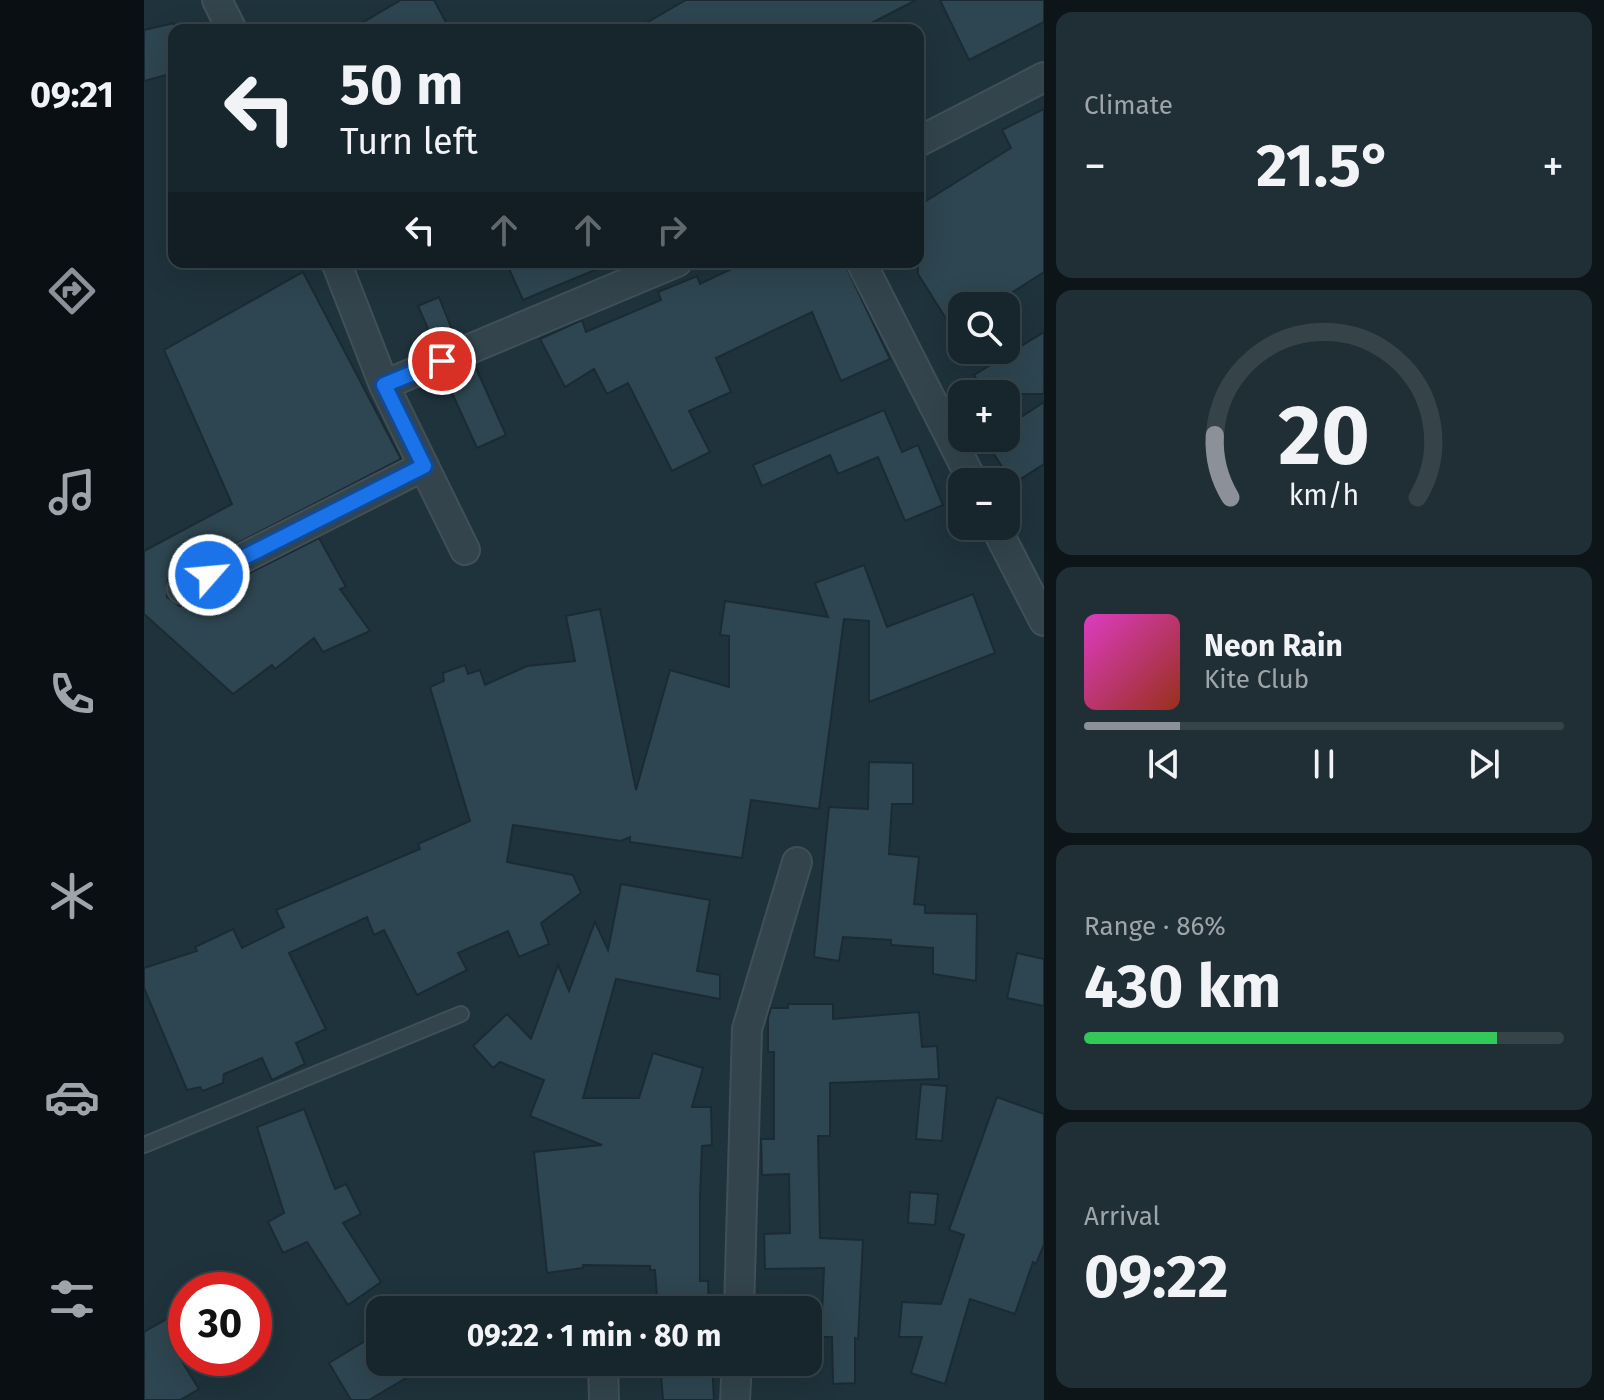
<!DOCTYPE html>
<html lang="en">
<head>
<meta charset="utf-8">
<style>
  body { margin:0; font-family:"Fira Sans",sans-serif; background:#202e35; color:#f1f3f6; height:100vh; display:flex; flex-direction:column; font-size:30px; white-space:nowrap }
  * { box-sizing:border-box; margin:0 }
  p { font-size:26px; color:#9ea5aa }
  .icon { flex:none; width:44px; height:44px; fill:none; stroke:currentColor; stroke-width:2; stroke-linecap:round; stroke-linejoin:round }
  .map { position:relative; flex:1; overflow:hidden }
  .panel { display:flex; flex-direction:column; gap:12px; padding:12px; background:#0d1519; width:560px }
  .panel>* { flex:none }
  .top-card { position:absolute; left:24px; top:24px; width:756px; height:244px; border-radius:16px; box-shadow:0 8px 32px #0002,0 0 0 2px #364349; background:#17262d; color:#f1f3f6; overflow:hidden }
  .tools { position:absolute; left:804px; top:292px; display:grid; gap:16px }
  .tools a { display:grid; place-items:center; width:72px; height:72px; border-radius:16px; background:#17262d; box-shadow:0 8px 32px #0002,0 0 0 2px #364349; font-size:40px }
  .speed { position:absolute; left:24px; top:1272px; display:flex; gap:16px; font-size:40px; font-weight:700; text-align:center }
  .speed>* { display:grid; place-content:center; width:104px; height:104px; border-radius:50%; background:#17262d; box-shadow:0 8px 32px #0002,0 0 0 2px #364349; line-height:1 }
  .speed .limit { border:12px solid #d22; background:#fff; color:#111 }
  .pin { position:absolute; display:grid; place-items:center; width:68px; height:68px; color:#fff; margin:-34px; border:4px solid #fff; border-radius:50%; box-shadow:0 2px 8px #0007 }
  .me { position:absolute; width:88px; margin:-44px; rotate:63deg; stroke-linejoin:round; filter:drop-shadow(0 0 6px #0008) }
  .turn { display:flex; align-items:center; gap:28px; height:168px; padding:0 40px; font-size:36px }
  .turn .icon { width:104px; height:104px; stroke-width:2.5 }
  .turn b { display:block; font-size:56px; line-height:68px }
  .lanes { display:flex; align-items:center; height:76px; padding:0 40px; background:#0003; justify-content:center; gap:40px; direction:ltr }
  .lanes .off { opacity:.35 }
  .big { font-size:60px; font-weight:700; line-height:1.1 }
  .panel .widget { flex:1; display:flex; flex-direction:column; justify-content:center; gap:12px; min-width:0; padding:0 28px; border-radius:16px; background:#202e35 }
  .panel .dial { align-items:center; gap:0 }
  .dial svg { height:208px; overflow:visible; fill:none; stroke:#364349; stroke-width:7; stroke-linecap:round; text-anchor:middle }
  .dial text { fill:#f1f3f6; stroke:none }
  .song { display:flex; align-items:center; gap:24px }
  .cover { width:96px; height:96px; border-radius:12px; background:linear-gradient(135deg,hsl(310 70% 55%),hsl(10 70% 35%)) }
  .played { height:8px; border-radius:4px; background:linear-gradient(90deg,#8c9099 20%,#364349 20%) }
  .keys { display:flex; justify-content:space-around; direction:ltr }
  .heat { display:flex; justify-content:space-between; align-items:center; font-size:44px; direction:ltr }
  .charge { height:12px; border-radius:6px; background:linear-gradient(90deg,#34c759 86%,#364349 0) }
  .trip { position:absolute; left:222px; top:1296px; width:456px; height:80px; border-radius:16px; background:#17262d; box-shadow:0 8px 32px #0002,0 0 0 2px #364349; font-weight:700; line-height:80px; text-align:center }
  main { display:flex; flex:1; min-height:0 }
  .tabs { display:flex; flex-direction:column; width:144px; justify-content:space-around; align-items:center; background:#090f12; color:#9ea5aa }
  .tabs .icon { width:56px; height:56px }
  .tabs .selected { color:#8c9099 }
  .tabs b { font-size:36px; color:#f1f3f6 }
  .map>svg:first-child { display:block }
  .building { fill:#2e4651; stroke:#1b2b33; stroke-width:2 }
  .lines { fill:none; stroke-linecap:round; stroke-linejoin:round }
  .lane-casing { stroke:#405059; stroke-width:18 }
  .street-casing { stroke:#405059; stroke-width:32 }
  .lane { stroke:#33444c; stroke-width:14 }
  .street { stroke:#33444c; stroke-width:28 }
  .route-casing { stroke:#114b97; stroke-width:20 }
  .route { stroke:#1a73e8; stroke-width:14 }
</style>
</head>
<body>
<main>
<nav class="tabs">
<b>09:21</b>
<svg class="icon selected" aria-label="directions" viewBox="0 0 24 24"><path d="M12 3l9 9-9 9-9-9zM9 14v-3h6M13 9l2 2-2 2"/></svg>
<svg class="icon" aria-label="music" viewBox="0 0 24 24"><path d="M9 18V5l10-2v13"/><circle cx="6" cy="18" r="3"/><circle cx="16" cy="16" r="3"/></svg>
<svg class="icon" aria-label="phone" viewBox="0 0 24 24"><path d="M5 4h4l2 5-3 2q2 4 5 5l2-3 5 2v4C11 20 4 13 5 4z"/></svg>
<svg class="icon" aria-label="climate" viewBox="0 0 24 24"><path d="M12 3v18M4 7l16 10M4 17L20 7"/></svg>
<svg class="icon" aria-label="car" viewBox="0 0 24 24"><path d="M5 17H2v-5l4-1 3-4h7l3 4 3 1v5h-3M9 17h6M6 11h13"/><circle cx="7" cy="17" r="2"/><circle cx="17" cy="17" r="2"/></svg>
<svg class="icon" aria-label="filters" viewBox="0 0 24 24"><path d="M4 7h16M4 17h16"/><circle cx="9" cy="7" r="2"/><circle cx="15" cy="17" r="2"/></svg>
</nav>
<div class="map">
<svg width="900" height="1400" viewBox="0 0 900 1400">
  <rect width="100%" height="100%" fill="#1f333c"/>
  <path class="building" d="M257,0h33l16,30h-100z
    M542,0h230l-58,30h-224z
    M796,0h104v22l-75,38z
    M30,23v50l-30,8v-51z
    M900,109v163l-53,34h-29v38l-44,-70v-68l93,-58 -9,-18z
    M362,262h108l-91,38z
    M602,262h98l46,97 -49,22 -29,-69 -96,46 15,34 -42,19 21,41 -38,19 -44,-88 -21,11 -13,-25 -29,18 -25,-48 42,-19 4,12 75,-32 -3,-8 39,-16 3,8z
    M159,272l98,187 -233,120 -1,18 13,9 9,-2 130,-66 27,49 -6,2 30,42 -47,21 -9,-14 -39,31 -3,-4 -39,29 -89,-80v-63l88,-47 -68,-154z
    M295,297l13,33 -20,8 -14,-32z
    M900,332v62h-59l-11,-19z
    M332,368l30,67 -29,13 -30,-66z
    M900,402v62l-31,20 -28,-44 21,-2v-11z
    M740,410l18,42 16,-7 25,60 -38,16 -27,-64 -40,17 -8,-19 -68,31 -9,-21z
    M720,565l23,62 86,-33 22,59 -126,49v-81l-25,-2 -25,190 -68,-9 -9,58 -112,-16v-5l-9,4 -108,-16 -6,37 66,13 8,18 -40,30 8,21 -30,13 -11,-26 -50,22 9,17 -50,25 -33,-65 -10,5 -7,-18 -78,36 37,76 -30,14 9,21 -33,16 -10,-22 -38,16 -1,9 -20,8 -3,-4 -13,3 -43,-102v-20l53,-17 -2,-4 38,-18 9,19 42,-21 -8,-17 144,-61 -2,-5 52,-23 -40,-134 14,-6 -1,-8 22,-8 3,9 12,-4 5,15 42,-19 48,-5 -9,-45 34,-7 36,181 34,-120 59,17v-51l-9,-1 5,-34 103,16 -13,-34z
    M725,762l44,1v41h-21l-3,50 30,3 -5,47 11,1v8l52,1 -1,67 -43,-7v-26l-42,-3v-5l-48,-3 -4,24 -25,-4 15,-150 39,2z
    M477,884l89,16 -13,71 23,4v24l-104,-20 -33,119h56l14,-45 50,15 -11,39h19l1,38 -10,1 -2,52v83h8l1,29h-51l-3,-40h-5v-4l-67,-1v3l-36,5 -13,-121 68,-7 -72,-29 14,-36 -44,-18 -7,6 -20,-22 34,-32 24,25 27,-74 11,26 26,-69 13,28z
    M873,953l27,6v47l-37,-8z
    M644,1004h45v15l86,-7 3,35 15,-1 2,33 -109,4v53h-12l2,102 43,2 -5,99 -3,-1v45l-22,1 -1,-47h-11l3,-69 -59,1 -1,-35 26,-1 -1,-59 -27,1 -1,-36h13v-87h-6v-34l3,-10h17z
    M777,1084l26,2 -5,55 -26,-2z
    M853,1097l47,17v130l-8,20 -3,-2 -18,52 -45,-15 -25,85 -34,-11 11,-36h-23l3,-35 39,2 23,-69 -15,-5z
    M160,1109l31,80 11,-5 15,30 -18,9 38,59 -33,23 -41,-63 -24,11 -15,-31 16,-9 -27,-86z
    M766,1192l28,2 -3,31 -27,-2z
    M42,1308v39l-10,5 23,37 -19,11h-36v-68z
    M236,1332v30h16l10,16 -37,22h-18l-22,-37z
    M516,1362h52l2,38h-51z"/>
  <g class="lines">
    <g class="lane-casing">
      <path id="lane" d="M0,1145l317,-131"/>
    </g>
    <g class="street-casing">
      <path id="street" d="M73,0l15,30
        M774,142l126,-65
        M192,262l48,123 81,165
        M717,262l112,220
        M240,385l293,-123
        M851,526l49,95
        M38,589l242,-123
        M595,1310l8,-281 50,-167
        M459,1362l1,38
        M591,1400l2,-38"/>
    </g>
    <use href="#lane" class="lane"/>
    <use href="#street" class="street"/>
  </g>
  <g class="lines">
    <g class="route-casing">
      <path id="route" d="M65,575l215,-109 -40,-81 58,-24"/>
    </g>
    <use href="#route" class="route"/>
  </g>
</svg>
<div class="tools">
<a><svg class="icon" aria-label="search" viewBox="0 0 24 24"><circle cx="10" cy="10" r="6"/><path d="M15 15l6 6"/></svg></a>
<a>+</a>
<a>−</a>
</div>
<div class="speed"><div class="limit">30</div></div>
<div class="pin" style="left:298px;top:361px;background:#d93025"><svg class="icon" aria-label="arrive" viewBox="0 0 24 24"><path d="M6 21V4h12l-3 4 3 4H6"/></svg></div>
<svg class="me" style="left:65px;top:575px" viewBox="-20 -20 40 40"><circle r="17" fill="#1a73e8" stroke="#fff" stroke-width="3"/><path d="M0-11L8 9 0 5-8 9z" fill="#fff"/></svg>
<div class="trip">09:22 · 1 min · 80 m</div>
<div class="top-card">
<div class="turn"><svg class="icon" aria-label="left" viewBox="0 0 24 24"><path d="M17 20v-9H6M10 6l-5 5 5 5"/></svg><div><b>50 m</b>Turn left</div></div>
<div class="lanes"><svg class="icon" aria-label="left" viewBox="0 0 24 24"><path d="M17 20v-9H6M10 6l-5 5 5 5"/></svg><svg class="icon off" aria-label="ahead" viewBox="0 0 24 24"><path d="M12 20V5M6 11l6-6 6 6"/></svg><svg class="icon off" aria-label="ahead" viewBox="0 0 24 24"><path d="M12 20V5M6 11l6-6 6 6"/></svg><svg class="icon off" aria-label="right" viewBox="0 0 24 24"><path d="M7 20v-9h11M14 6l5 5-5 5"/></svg></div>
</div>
</div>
<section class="panel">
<div class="widget"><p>Climate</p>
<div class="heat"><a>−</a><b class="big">21.5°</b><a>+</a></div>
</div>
<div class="widget dial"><svg viewBox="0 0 100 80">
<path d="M14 69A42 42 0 1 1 86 69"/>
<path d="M14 69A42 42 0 0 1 8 45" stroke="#8c9099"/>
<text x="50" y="56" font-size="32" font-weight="700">20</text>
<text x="50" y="72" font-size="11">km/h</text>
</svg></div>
<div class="widget">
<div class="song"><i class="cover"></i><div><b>Neon Rain</b><p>Kite Club</p></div></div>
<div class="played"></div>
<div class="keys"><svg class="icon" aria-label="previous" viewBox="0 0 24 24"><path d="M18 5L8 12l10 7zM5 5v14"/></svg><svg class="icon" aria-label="pause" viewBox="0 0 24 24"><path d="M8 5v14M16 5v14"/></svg><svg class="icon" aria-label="next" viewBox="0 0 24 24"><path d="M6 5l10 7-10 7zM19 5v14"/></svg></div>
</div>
<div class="widget"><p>Range · 86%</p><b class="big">430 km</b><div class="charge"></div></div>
<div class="widget"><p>Arrival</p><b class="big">09:22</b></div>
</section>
</main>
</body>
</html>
